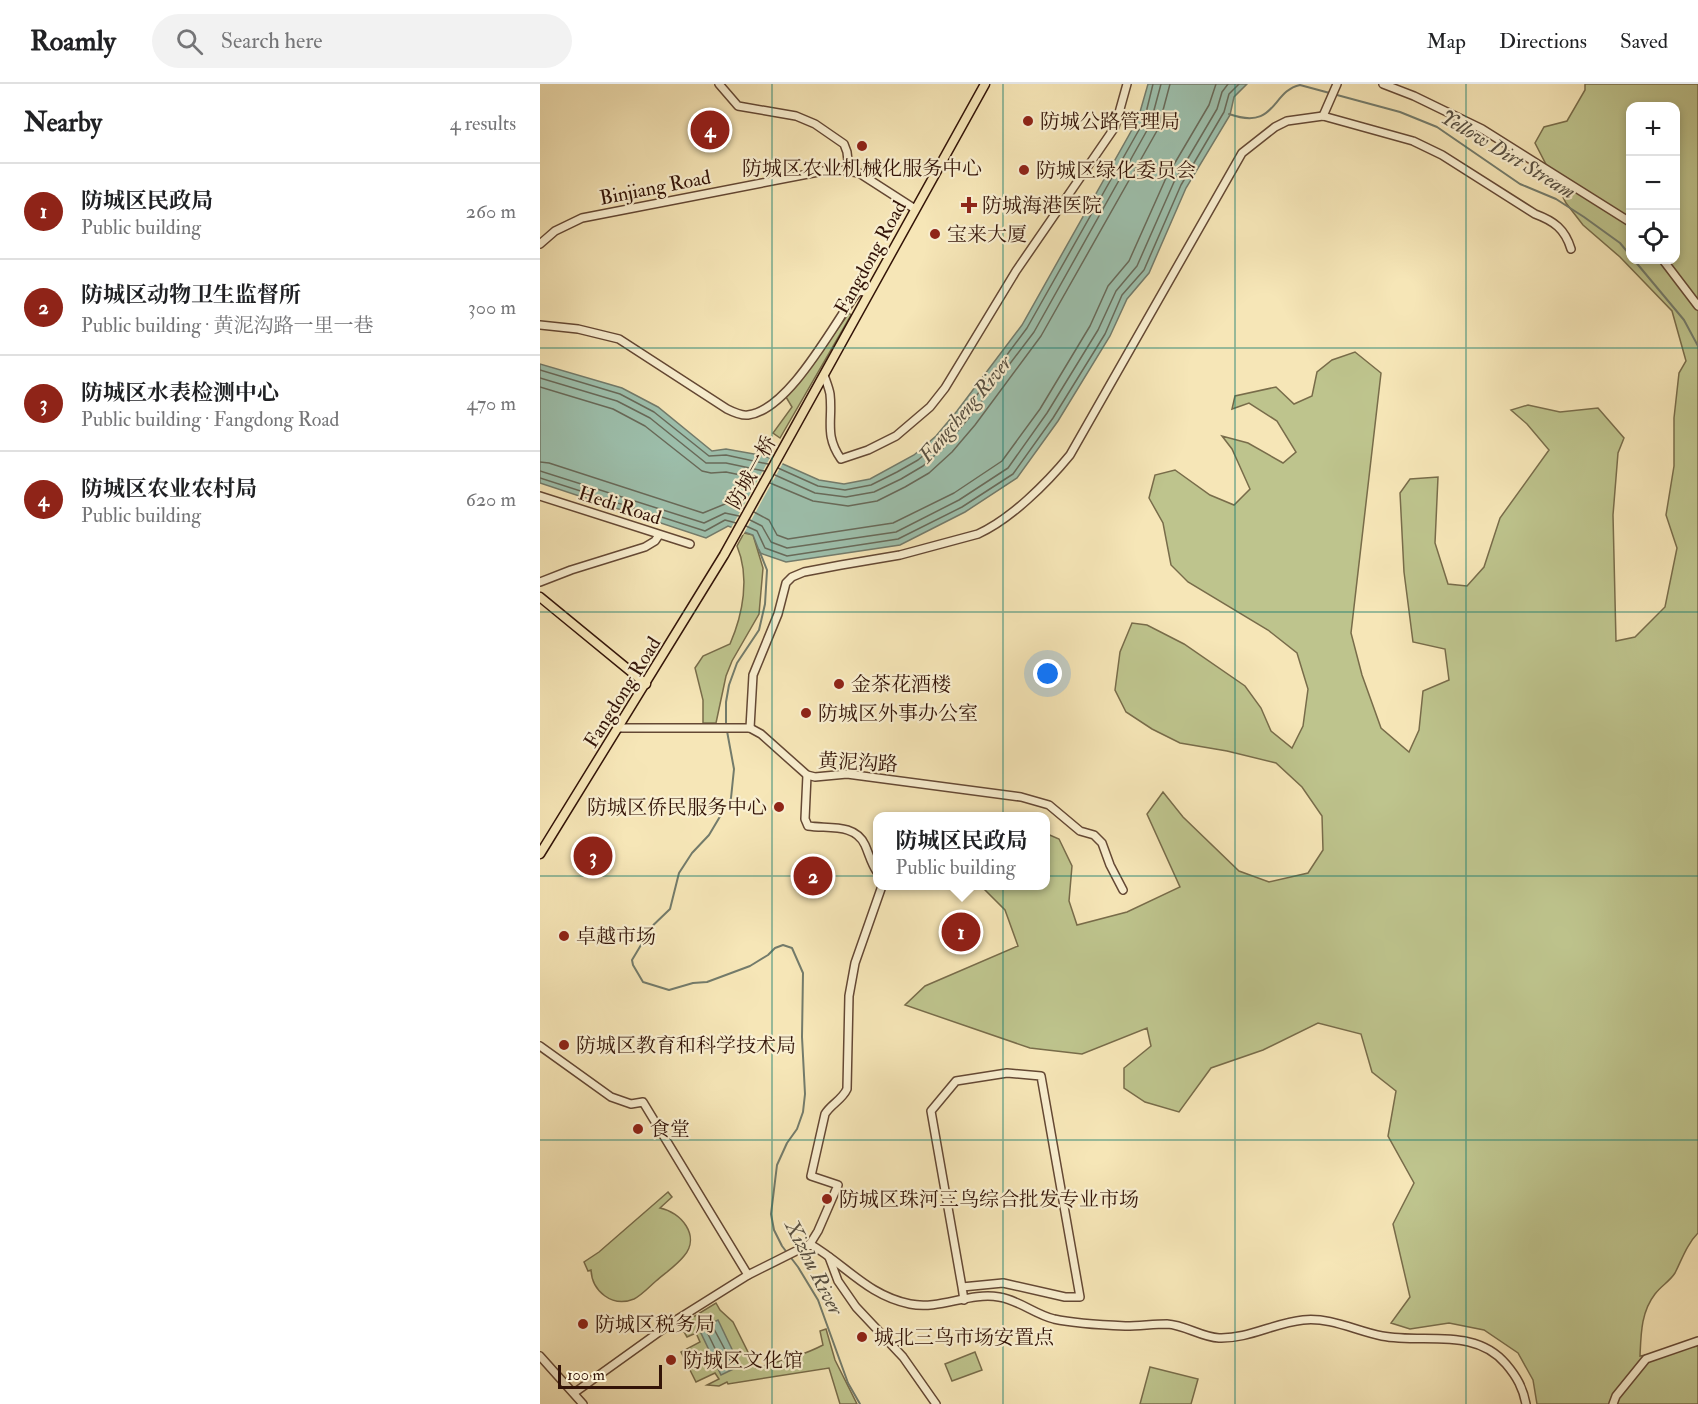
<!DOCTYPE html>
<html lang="en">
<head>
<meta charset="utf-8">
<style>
	body { margin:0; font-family:"IM FELL Double Pica","Noto Serif SC",serif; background:#f2f2f2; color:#202124 }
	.controls { position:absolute; right:18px; top:18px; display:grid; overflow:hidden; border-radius:12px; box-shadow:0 3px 9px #0003 }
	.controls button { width:54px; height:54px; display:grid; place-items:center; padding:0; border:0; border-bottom:2px solid #e0e0e0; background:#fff; color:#202124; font:30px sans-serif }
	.scale { position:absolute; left:18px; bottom:15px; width:104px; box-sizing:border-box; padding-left:6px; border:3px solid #331408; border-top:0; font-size:16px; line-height:21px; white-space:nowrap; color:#331408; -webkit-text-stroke:4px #f9efd0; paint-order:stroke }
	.you { position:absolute; left:508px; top:590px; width:21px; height:21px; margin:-15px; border:4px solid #fff; border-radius:50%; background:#1a73e8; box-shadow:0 0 0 9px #1a73e833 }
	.badge { display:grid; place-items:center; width:39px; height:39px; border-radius:50%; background:#8f2418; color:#fff; font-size:20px; font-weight:700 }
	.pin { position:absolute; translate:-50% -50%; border:3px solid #fff; box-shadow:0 2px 6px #0006 }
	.popup { position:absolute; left:333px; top:728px; width:177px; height:78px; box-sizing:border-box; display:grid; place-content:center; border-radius:12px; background:#fff; filter:drop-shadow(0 2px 4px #0005); font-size:20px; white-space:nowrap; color:#757577 }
	.popup b { font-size:22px; color:#202124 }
	.popup::after { content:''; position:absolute; left:50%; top:100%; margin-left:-12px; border:12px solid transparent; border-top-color:#fff }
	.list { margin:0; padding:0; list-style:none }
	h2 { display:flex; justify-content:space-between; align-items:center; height:78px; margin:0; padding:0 24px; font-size:26px }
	h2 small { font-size:20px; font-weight:400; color:#757577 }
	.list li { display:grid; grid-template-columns:39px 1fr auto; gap:18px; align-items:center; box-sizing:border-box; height:96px; padding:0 24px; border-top:2px solid #e0e0e0 }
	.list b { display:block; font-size:22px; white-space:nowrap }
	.list p { margin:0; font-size:20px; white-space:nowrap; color:#757577 }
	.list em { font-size:20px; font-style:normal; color:#757577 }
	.icon { flex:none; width:33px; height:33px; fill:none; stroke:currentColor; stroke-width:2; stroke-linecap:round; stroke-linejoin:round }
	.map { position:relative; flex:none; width:1158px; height:1320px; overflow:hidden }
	header { display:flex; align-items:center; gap:36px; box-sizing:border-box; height:84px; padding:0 30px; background:#fff; border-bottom:2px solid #e0e0e0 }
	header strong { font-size:28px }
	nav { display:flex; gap:33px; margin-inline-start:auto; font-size:21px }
	.search { width:420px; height:54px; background:#f2f2f2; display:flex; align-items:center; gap:15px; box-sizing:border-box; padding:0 21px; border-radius:33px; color:#757577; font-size:22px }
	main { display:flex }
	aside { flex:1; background:#fff }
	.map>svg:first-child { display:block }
	.green { fill:#bec48d; stroke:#786c4a; stroke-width:1.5; fill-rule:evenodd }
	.water { fill:#9dc0ad; stroke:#737b6b; stroke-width:1.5 }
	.pier { fill:#f6e6b7 }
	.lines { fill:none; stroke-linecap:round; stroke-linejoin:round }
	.shore { stroke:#686a5a; stroke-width:1.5 }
	.stream { stroke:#737b6b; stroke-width:2 }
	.minor-casing { stroke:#644834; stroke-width:10 }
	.major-casing { stroke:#331408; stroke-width:11 }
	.minor { stroke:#f9efd0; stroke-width:7 }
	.major { stroke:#f6e6b7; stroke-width:8 }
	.grid { fill:none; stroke:#0f766e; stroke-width:1.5; stroke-opacity:0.55 }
	.poi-dot { fill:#8f2418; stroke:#f9efd0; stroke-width:2 }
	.labels { text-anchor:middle; stroke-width:4.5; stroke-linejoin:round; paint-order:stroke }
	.poi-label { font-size:20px; fill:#331408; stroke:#f9efd0; text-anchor:start }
	.street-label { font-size:20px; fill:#331408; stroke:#f9efd0 }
	.water-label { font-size:21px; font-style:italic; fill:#585042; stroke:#f9efd0 }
</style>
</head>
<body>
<header>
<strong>Roamly</strong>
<div class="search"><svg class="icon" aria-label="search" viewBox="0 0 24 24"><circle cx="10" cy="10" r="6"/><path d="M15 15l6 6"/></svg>Search here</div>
<nav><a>Map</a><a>Directions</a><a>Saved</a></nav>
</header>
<main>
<aside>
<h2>Nearby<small>4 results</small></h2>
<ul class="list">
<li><span class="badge">1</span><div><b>防城区民政局</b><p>Public building</p></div><em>260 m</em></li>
<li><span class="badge">2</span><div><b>防城区动物卫生监督所</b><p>Public building · 黄泥沟路一里一巷</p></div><em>300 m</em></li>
<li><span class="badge">3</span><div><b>防城区水表检测中心</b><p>Public building · Fangdong Road</p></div><em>470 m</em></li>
<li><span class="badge">4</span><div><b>防城区农业农村局</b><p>Public building</p></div><em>620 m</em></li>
</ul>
</aside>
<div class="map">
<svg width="1158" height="1320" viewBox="0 0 1158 1320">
	<rect width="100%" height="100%" fill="#f6e6b7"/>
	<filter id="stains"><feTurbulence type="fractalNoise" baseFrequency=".00333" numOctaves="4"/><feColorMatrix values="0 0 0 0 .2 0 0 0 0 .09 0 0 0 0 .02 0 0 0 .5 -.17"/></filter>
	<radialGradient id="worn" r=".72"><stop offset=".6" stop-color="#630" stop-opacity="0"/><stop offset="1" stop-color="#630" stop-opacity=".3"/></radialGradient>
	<g class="green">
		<path d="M1045,0H1158V1149C1147,1160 1142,1175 1135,1189C1130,1197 1121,1202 1115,1210C1101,1228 1101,1250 1100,1272L1158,1262V1320H997L993,1296L978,1269L944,1246L909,1239L870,1245L851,1239L870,1213L853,1140L874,1099L848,1052L856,1007L832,988L821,950L778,939L723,966L671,984L639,1028L605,1018L584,1004V984L611,962L607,944L542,970L490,964L365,921L385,902L478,862L465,826L441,802H505V749L519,755L532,782L529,817L537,841L587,828L640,803L607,730L623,708L643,733L699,787L729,798L768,789L783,766L782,732L762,703L736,679L687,667L640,659L612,645L586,628L575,606L580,568L592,539L607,541L644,560L705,602L721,624L731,647L752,664L763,642L768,605L757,569L728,546L648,498L631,481L623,439L609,414L615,391L635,386L670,411L694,421L710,405L692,365L682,352L708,359L743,379L756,368L737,337L709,319L692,325L695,312L736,303L754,320L772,312L777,288L792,276L815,268L841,289L811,549L822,591L841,644L869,668L879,646L883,607L909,596L905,565L873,558L864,488L860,409L870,395L898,393L895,459L908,500L927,502L944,483L960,434L1009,366L987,340L971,326L988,321L1020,328L1058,324L1084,354L1078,369L1073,431L1076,557L1095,553L1125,523L1137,464L1126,431L1134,382V334L1139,289L1146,277L1132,227L1080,173L1043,141L1026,119L995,59L1004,43L1027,37L1045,6ZM1090,22H1136V176H1090Z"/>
		<path d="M309,229L311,231L240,354L233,349L252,323L246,313L261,296Z"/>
		<path d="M204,449L213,451L223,484L219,530L192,577L186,592L176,639H163V616L155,584L163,572L190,560C203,530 210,493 197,462Z"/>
		<path d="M128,1108L132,1113L120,1124C141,1128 161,1152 144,1172C136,1182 125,1189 116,1197C109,1203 102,1211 94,1215C72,1224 52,1207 51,1186L48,1187L44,1178L59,1168Z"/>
		<path d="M176,1219L180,1226L193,1238L216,1284C240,1277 262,1272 283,1261L280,1247L286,1245L295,1276L317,1320H300L289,1284L188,1300L187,1298L179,1302L167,1301L179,1295L175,1289L156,1298L141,1268L160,1258L156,1249L147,1253L140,1241Z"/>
		<path d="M435,1268L442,1286L412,1297L405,1280Z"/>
		<path d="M610,1283L658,1295L651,1320H600Z"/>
	</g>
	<g class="water">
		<path d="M608,0H707L694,13L690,31L646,104L609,189L587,215L570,252L518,337L477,394L425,428L360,461L246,478L220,469L213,451L188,442L166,454L0,399V280L82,304L118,323L172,367L186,365L225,372L279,396L304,400L330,395L374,371L396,352L417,327L482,241L598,35Z"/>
		<path d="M178,1236L200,1282L181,1291L159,1245Z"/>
	</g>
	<path class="pier" d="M231,372L244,377L203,451L190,446Z"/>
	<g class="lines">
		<g class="shore">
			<path d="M0,286L80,310L114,328L169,372L186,371L228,380"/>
			<path d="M0,294L77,317L110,334L166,379H186L224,387"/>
			<path d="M0,303L73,325L105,342L162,387L171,389L186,388L220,395"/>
			<path d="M0,378L9,379L163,429L185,420L204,424"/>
			<path d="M238,384L278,402L305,406L331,401L357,388L378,376L400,357L422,331L487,244L604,37L613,0"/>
			<path d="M0,387L164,439L185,429L199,432"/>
			<path d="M235,391L275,409L306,413L334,408L361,395L383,382L405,362L428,335L494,248L610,41L621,0"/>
			<path d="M0,394L165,447L185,436L196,439"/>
			<path d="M230,399L273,417L308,422L337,417L365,403L389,389L412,368L435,341L501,252L618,45L630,0"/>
			<path d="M214,428L229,436L237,451L248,455L353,439L414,409L462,377L500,325L550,242L568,202L589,177L626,94L669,21L676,0"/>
			<path d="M210,436L222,442L231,458L247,464L356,448L419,416L468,384L507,329L558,246L576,207L597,182L634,98L677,25L682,8L688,0"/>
			<path d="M206,442L217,447L225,464L247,472L358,455L422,423L473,390L513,334L565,250L582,211L604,186L641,101L684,28L689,10L699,0"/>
			<path d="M174,1245L191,1277L190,1280L186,1282L183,1281L168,1250L169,1247Z"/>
		</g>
		<g class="stream">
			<path d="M689,30C737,47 731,7 760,1L860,28L897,43L980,100L1016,115L1044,133L1080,159L1090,171"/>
			<path d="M1094,176L1144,236L1158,262"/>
			<path d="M186,641V618L189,601L197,579L219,546L225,520L227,486L219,466"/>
			<path d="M187,647L194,685L191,714L169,751L152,769L139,789L130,825L104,850L101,861L92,876L93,881L103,898L129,906L153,899L167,898L210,882L228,871L235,864L243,861L252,864L263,889L262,953L265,1010L263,1028L257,1045L247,1059L237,1081L231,1130L234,1146L242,1162L258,1183L278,1216L308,1299L320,1320"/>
		</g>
		<defs>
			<g id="minor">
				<path d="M179,0L198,22L256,32L275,40L304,60L307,68L309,86"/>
				<path d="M843,0L874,12L942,45L1090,138"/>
				<path d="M783,32L797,0"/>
				<path d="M0,160L15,147L42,134L294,85L319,89L375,125"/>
				<path d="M1123,176L1158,222"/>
				<path d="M0,241L38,245L79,255L187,325C193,328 201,332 208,331C249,326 293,241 316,210L320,207L329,209"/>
				<path d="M284,291C286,297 289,304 290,310C293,336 284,351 301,375L328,366L356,352L390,323L405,304L476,187L575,43L587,0"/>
				<path d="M0,412L150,460"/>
				<path d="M0,498L31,486L105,463L115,457L119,451"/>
				<path d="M79,644H210L221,650L267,691L275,693L307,690L481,713L509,721L540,747L554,751L562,759L570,781L583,806"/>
				<path d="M210,644L213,591L238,530L246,499L252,493L264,488L301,481L360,471L438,450C471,435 507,399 530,371L702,69L735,43L747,37L783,32L873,57L902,71L995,130C1014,137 1025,145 1031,165"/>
				<path d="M267,691L265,735L268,742C288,745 315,739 325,761C329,770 331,779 337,788"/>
				<path d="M0,962L71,1013L91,1020L103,1018L208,1191"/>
				<path d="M270,1160L278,1147L298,1101L271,1092L285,1030C291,1020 302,1016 307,1005L309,912L315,879L342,802"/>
				<path d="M289,1173L298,1197L316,1223L363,1273L396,1320"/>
				<path d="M422,1203L463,1199L525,1213H540L501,992L467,989L416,997L391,1027L422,1203L424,1216"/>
				<path d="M0,1272L43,1320"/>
				<path d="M34,1309L133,1238L208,1191L270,1160C306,1181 327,1211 370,1220C400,1226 429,1208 459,1213C479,1216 494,1230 514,1235C537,1240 562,1241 586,1242C600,1242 613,1240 627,1240C645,1241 661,1253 679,1254C708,1255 734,1239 763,1236C791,1233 816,1247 842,1252C884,1260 935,1243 966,1280C977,1293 983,1304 986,1320"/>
				<path d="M1073,1320L1076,1312L1106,1275L1158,1257"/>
			</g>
			<g id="major">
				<path d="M0,513L106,600"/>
				<path d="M0,770L184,471L445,0"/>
			</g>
		</defs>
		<use href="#minor" class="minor-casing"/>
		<use href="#major" class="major-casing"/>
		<use href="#minor" class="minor"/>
		<use href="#major" class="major"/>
	</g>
	<path class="grid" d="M232,0V1320M463,0V1320M695,0V1320M926,0V1320M0,264H1158M0,528H1158M0,792H1158M0,1056H1158"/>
	<g class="poi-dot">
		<circle cx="488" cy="37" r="6"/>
		<circle cx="322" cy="62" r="6"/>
		<circle cx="484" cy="86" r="6"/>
		<path d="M426 112h6v6h6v6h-6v6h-6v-6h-6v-6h6z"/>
		<circle cx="395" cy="150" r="6"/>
		<circle cx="299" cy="600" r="6"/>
		<circle cx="266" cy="629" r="6"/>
		<circle cx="239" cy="723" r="6"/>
		<circle cx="24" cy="852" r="6"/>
		<circle cx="24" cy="961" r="6"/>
		<circle cx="98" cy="1045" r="6"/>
		<circle cx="287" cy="1115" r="6"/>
		<circle cx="43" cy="1240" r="6"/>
		<circle cx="322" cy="1253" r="6"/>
		<circle cx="131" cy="1276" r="6"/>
	</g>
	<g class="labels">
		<g class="poi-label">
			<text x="500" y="44">防城公路管理局</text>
			<text x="322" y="91" text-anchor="middle">防城区农业机械化服务中心</text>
			<text x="496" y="93">防城区绿化委员会</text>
			<text x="442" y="128">防城海港医院</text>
			<text x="407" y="157">宝来大厦</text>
			<text x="311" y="607">金茶花酒楼</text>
			<text x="278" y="636">防城区外事办公室</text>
			<text x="227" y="730" text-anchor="end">防城区侨民服务中心</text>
			<text x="36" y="859">卓越市场</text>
			<text x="36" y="968">防城区教育和科学技术局</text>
			<text x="110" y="1052">食堂</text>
			<text x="299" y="1122">防城区珠河三鸟综合批发专业市场</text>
			<text x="55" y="1247">防城区税务局</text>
			<text x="334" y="1260">城北三鸟市场安置点</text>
			<text x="143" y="1283">防城区文化馆</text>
		</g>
		<g class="street-label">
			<text transform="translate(115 103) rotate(-11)" y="7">Binjiang Road</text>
			<text transform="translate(330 173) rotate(-61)" y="7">Fangdong Road</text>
			<text transform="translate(211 388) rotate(-61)" y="7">防城一桥</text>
			<text transform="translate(80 421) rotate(18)" y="7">Hedi Road</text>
			<text transform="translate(82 608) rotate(-58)" y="7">Fangdong Road</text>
			<text transform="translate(318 678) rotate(3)" y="7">黄泥沟路</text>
		</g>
		<g class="water-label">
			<text transform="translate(968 70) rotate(31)" y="7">Yellow Dirt Stream</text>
			<text transform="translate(425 325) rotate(-50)" y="7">Fangcheng River</text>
			<text transform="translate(274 1183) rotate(63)" y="7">Xizhu River</text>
		</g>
	</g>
	<rect width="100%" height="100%" filter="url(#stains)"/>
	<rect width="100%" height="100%" fill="url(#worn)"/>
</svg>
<div class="controls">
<button>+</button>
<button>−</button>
<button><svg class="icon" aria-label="locate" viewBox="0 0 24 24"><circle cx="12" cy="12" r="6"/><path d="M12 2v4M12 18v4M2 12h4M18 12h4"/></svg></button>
</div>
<div class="scale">100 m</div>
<div class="you"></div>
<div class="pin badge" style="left:421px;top:848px">1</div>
<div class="popup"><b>防城区民政局</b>Public building</div>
<div class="pin badge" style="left:273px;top:792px">2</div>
<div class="pin badge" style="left:53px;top:772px">3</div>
<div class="pin badge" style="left:170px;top:46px">4</div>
</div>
</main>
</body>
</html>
